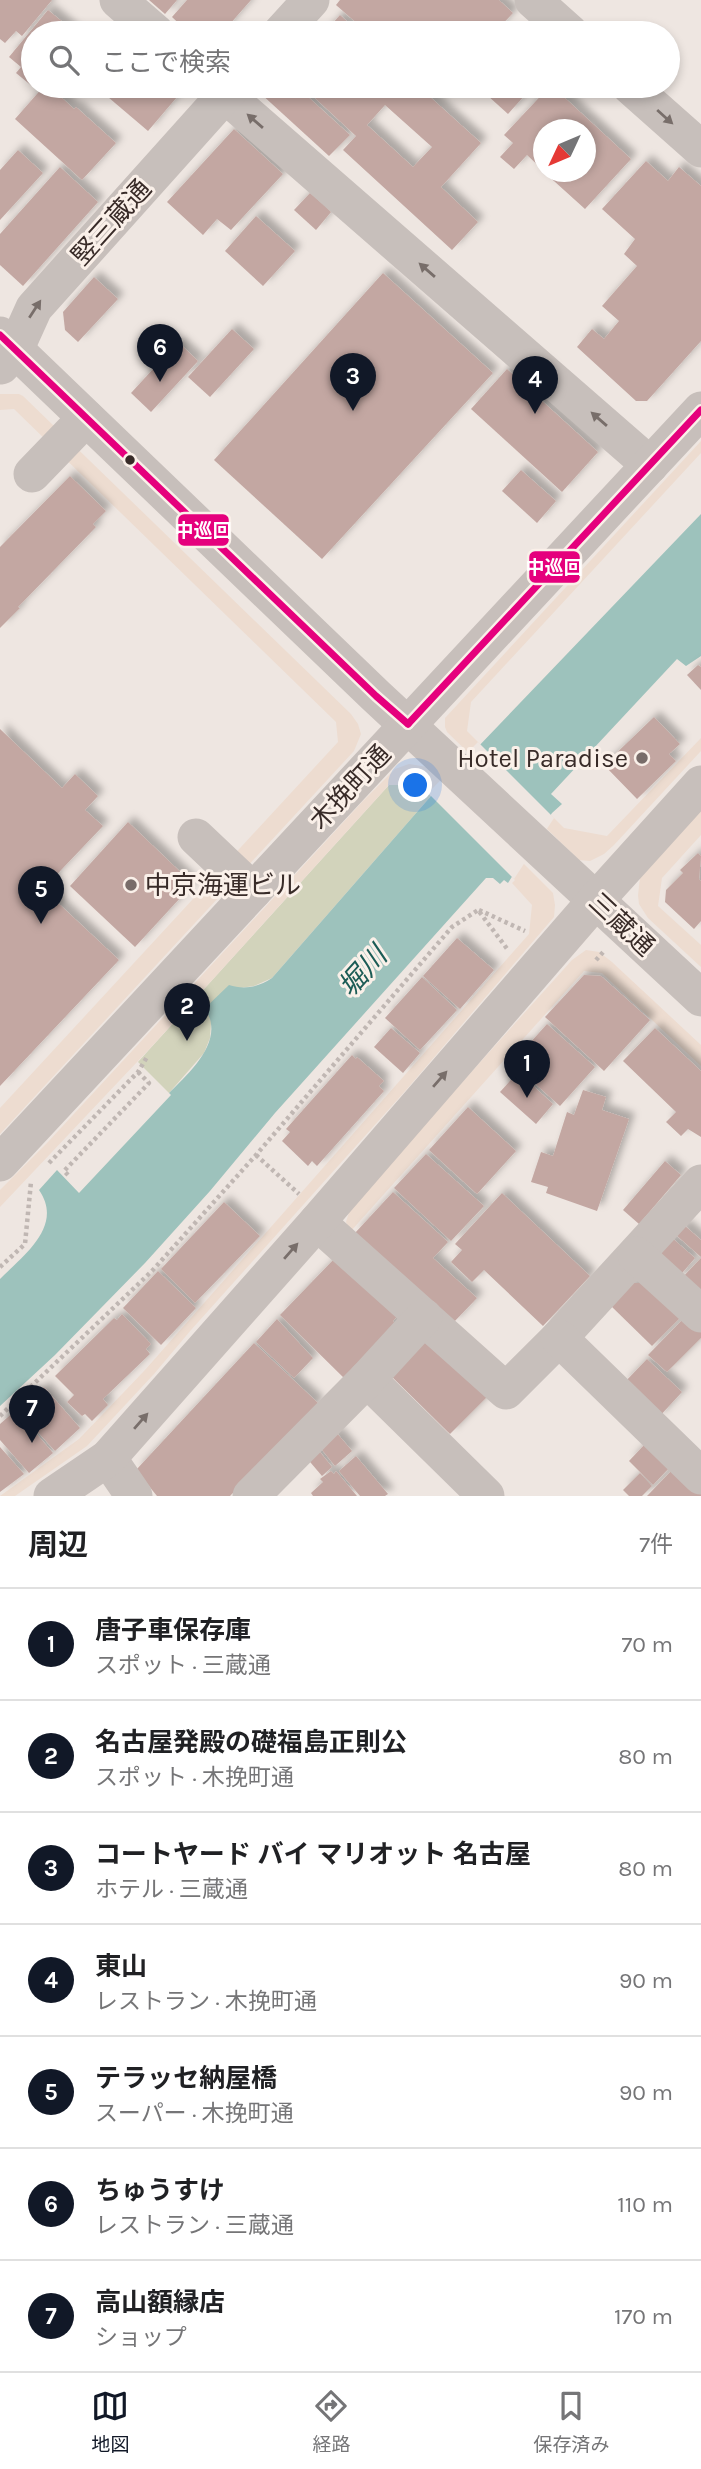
<!DOCTYPE html>
<html lang="ja">
<head>
<meta charset="utf-8">
<style>
	body { margin:0; font-family:Karla,"Noto Sans JP",sans-serif; background:#f2f2f2; color:#202124 }
	.compass { position:absolute; left:533px; top:119px; width:63px; height:63px; border-radius:50%; background:#fff; box-shadow:0 4px 10px #0003; rotate:226deg }
	.you { position:absolute; left:416px; top:786px; width:24px; height:24px; margin:-18px; border:5px solid #fff; border-radius:50%; background:#1a73e8; box-shadow:0 0 0 10px #1a73e833 }
	.badge { display:grid; place-items:center; width:46px; height:46px; border-radius:50%; background:#111827; color:#fff; font-size:23px; font-weight:700 }
	.pin { position:absolute; translate:-50% -58px; filter:drop-shadow(0 2px 4px #0008) }
	.pin::after { content:''; position:absolute; top:37px; width:24px; height:21px; background:inherit; clip-path:polygon(0 0,100% 0,50% 100%) }
	.list { margin:0; padding:0; list-style:none }
	h2 { display:flex; justify-content:space-between; align-items:center; height:91px; margin:0; padding:0 28px; font-size:30px }
	h2 small { font-size:23px; font-weight:400; color:#757577 }
	.list li { display:grid; grid-template-columns:46px 1fr auto; gap:21px; align-items:center; box-sizing:border-box; height:112px; padding:0 28px; border-top:2px solid #e0e0e0 }
	.list b { display:block; font-size:26px; white-space:nowrap }
	.list p { margin:0; font-size:23px; white-space:nowrap; color:#757577 }
	.list em { font-size:23px; font-style:normal; color:#757577 }
	.icon { flex:none; width:38px; height:38px; fill:none; stroke:currentColor; stroke-width:2; stroke-linecap:round; stroke-linejoin:round }
	.map { position:relative; flex:none; width:701px; height:1496px; overflow:hidden }
	.search { position:absolute; background:#fff; box-shadow:0 4px 10px #0003; left:21px; right:21px; top:21px; height:77px; display:flex; align-items:center; gap:18px; box-sizing:border-box; padding:0 24px; border-radius:38px; color:#757577; font-size:26px }
	.sheet { height:875px; background:#fff }
	nav { display:flex; justify-content:space-around; align-items:center; box-sizing:border-box; height:98px; border-top:2px solid #e0e0e0; background:#fff; font-size:19px; color:#757577 }
	nav a { display:grid; justify-items:center; gap:4px }
	nav .on { color:#111827 }
	.map>svg:first-child { display:block }
	.green { fill:#d2d3bb }
	.plaza { fill:#eddcd0 }
	.water { fill:#9dc2bc }
	.pier { fill:#eee6e1 }
	.building { fill:#c3a7a2; fill-rule:evenodd; filter:url(#shadow) }
	.lines { fill:none; stroke-linecap:round; stroke-linejoin:round }
	.path { stroke:#c0b7b3; stroke-width:4.5; stroke-dasharray:3.5 3.5; stroke-linecap:butt }
	.minor { stroke:#c7bfbb; stroke-width:37 }
	.bus-1-casing { stroke:#faf0e9; stroke-width:12 }
	.bus-1 { stroke:#e5007d; stroke-width:7 }
	.oneway { fill:#786e6a }
	.bus-dot { fill:#382b28; stroke:#faf0e9; stroke-width:2.5 }
	.poi-dot { fill:#786c69; stroke:#faf0e9; stroke-width:2.5 }
	.labels { text-anchor:middle; stroke-width:6; stroke-linejoin:round; paint-order:stroke }
	.street-label { font-size:26px; fill:#382b28; stroke:#faf0e9 }
	.poi-label { font-size:26px; fill:#382b28; stroke:#faf0e9; text-anchor:end }
	.water-label { font-size:28px; font-style:italic; fill:#1c5c56; stroke:#faf0e9 }
	.line-badge { stroke:#faf0e9; stroke-width:2.5 }
	.badge-label { font-size:19px; text-anchor:middle; font-weight:bold; fill:#fff }
</style>
</head>
<body>
<div class="map">
<svg width="701" height="1496" viewBox="0 0 701 1496">
	<defs>
		<filter id="shadow"><feDropShadow dx="6" dy="-6" stdDeviation="3.5" flood-color="#0004"/></filter>
	</defs>
	<rect width="100%" height="100%" fill="#eee6e1"/>
	<path class="green" d="M389,785H420L431,796L272,978L254,986L240,988L211,1023L210,1038L204,1053L169,1093L138,1062Z"/>
	<g class="plaza">
		<path d="M0,394H19L23,396L351,714L358,724L361,734L354,751L0,1134V1108L338,742L336,722L14,409L0,410Z"/>
		<path d="M701,441V453L471,702L467,731L564,828L607,836L701,738V751L614,845L604,854L590,861L579,860L447,732L445,727V718Z"/>
		<path d="M409,764L427,767L553,893L555,905L554,917L407,1089L191,1330L154,1374L87,1446L15,1496H0L79,1439L145,1370L529,934L532,905L512,883L515,880L420,785H389L155,1043L0,1207V1190L47,1143L363,801L395,769Z"/>
		<path d="M701,808V835L662,878L658,906L701,945V967L648,918L639,904L638,895L640,878Z"/>
		<path d="M586,950L599,952L612,962L701,1045V1066L602,973L584,971L350,1232L346,1222L351,1206L572,960Z"/>
	</g>
	<path class="water" d="M701,514V656L686,666L677,659L551,794L562,804L552,813L508,883L504,880L500,884L493,878H486L275,1113L210,1191L145,1263L55,1355L0,1406V1279C24,1255 64,1226 39,1190L57,1170L79,1193L171,1095L169,1093C186,1076 215,1050 211,1024C211,1019 207,1013 205,1008L229,985C244,990 259,987 272,978L431,796Z"/>
	<path class="pier" d="M478,742L554,818L514,879L428,793Z"/>
	<g class="building">
		<path d="M0,0H52L22,36L16,31L5,43L0,39Z"/>
		<path d="M149,0H177L165,14Z"/>
		<path d="M187,0H251L222,33H189L172,17Z"/>
		<path d="M340,0H499L513,13L494,33H368L336,5Z"/>
		<path d="M48,10L76,33H33V87L16,73L21,67L9,57Z"/>
		<path d="M340,15L360,33H324Z"/>
		<path d="M44,86H49L74,109L76,107L116,143L82,180L15,119Z"/>
		<path d="M95,86H178L183,90L148,131Z"/>
		<path d="M267,86H296L350,135L329,156L260,93Z"/>
		<path d="M302,86H418L481,143L441,187L478,222L452,250L343,150L356,136ZM385,105L432,147L413,167L367,125Z"/>
		<path d="M477,86H533L508,114Z"/>
		<path d="M550,86H552L631,159L585,209L544,172H586V130H544V171L527,155L514,169L500,157L513,143L504,135Z"/>
		<path d="M234,129L283,174L231,230L217,219L203,235L167,202Z"/>
		<path d="M18,150L43,173L0,220V170Z"/>
		<path d="M646,161L668,181L679,167L701,186V341L647,401H636L577,347L592,329L604,339L619,321L602,306L637,266L624,254L635,239L602,209Z"/>
		<path d="M60,167L98,202L23,286L0,265V234Z"/>
		<path d="M310,193L331,212L316,230L294,210Z"/>
		<path d="M256,216L295,251L263,286L225,251Z"/>
		<path d="M383,273L493,373L322,559L214,460Z"/>
		<path d="M94,277L118,299L78,342L65,330L63,312Z"/>
		<path d="M232,329L254,349L210,397L188,377Z"/>
		<path d="M178,342L198,361L151,412L131,393Z"/>
		<path d="M507,369L598,452L562,492L471,409Z"/>
		<path d="M521,470L556,501L537,523L502,491Z"/>
		<path d="M70,476L106,511L93,524L96,527L18,607L20,608L0,628V547Z"/>
		<path d="M698,665L701,667V690L687,675Z"/>
		<path d="M654,717L680,744L669,754L676,761L637,799L604,765Z"/>
		<path d="M0,729L62,788L75,774L98,796L85,810L103,826L43,889L119,960L0,1086Z"/>
		<path d="M128,822L193,884L135,947L70,886Z"/>
		<path d="M698,853L701,856L699,879L701,881V921L694,929L665,902L666,890L683,873L680,870Z"/>
		<path d="M457,938L494,970L460,1009L423,976Z"/>
		<path d="M584,975L601,976L650,1020L604,1071L545,1017Z"/>
		<path d="M422,977L457,1010L420,1050L385,1018Z"/>
		<path d="M547,1024L595,1067L560,1106L512,1063Z"/>
		<path d="M391,1028L420,1053L403,1073L374,1047Z"/>
		<path d="M655,1028L701,1071V1137L688,1129L681,1136L666,1122L676,1112L623,1061Z"/>
		<path d="M352,1055L356,1059L357,1057L384,1081L379,1086L384,1091L317,1166L312,1161L308,1166L282,1141L290,1132L286,1129Z"/>
		<path d="M518,1072L553,1104L536,1124L500,1092Z"/>
		<path d="M583,1090L606,1097L602,1110L629,1119L597,1211L546,1193L548,1187L531,1182L541,1152L553,1156L567,1112L574,1115Z"/>
		<path d="M468,1107L516,1151L477,1194L429,1150Z"/>
		<path d="M426,1154L484,1206L451,1241L394,1188Z"/>
		<path d="M665,1161L681,1175L639,1224L623,1210Z"/>
		<path d="M393,1192L448,1242L433,1258L477,1298L453,1323L355,1233Z"/>
		<path d="M502,1193L590,1276L543,1326L484,1270L472,1282L451,1262L462,1250L455,1244Z"/>
		<path d="M224,1202L260,1236L195,1303L161,1269Z"/>
		<path d="M684,1225L701,1240V1257L675,1234Z"/>
		<path d="M671,1237L695,1258L676,1280L657,1251Z"/>
		<path d="M336,1257L399,1314L393,1321L397,1325L347,1381L280,1315Z"/>
		<path d="M701,1258V1300L680,1280Z"/>
		<path d="M158,1271L196,1308L161,1345L123,1308Z"/>
		<path d="M633,1283H649L682,1316L652,1346L610,1305Z"/>
		<path d="M122,1314L151,1344L146,1349L150,1354L103,1399L108,1405L92,1421L85,1414L82,1416L67,1402L74,1395L55,1376L114,1318L117,1320Z"/>
		<path d="M686,1316L701,1331V1338L667,1372L648,1355Z"/>
		<path d="M277,1319L313,1358L294,1378L256,1342Z"/>
		<path d="M254,1343L318,1403L230,1496H157L136,1470Z"/>
		<path d="M425,1343L487,1397L450,1434L387,1372L414,1344Z"/>
		<path d="M647,1359L682,1392L658,1418L623,1384Z"/>
		<path d="M44,1387L80,1428L55,1451L18,1410Z"/>
		<path d="M16,1410L53,1453L29,1473L0,1440V1424Z"/>
		<path d="M336,1432L352,1451L335,1466L319,1446Z"/>
		<path d="M646,1443L670,1467L653,1485L629,1461Z"/>
		<path d="M0,1447L24,1474L0,1492Z"/>
		<path d="M316,1447L332,1467L322,1476L305,1456Z"/>
		<path d="M356,1456L388,1494L385,1496H360L339,1471Z"/>
		<path d="M674,1468L701,1494V1496H647Z"/>
		<path d="M331,1471L334,1474L336,1471L357,1496H313L311,1493L323,1482L320,1479Z"/>
		<path d="M640,1473L652,1486L642,1496H629L623,1490Z"/>
	</g>
	<g class="lines">
		<g class="path">
			<path d="M479,910L525,931"/>
			<path d="M596,960L605,950"/>
			<path d="M256,1155L299,1194"/>
			<path d="M49,1163L138,1072L147,1057"/>
			<path d="M68,1175L64,1171L149,1083L138,1072"/>
			<path d="M0,1267L25,1244L31,1182"/>
			<path d="M0,1416L152,1271L256,1155L452,927L478,910L508,950"/>
		</g>
		<g class="minor">
			<path d="M118,0L156,33"/>
			<path d="M533,0L570,33"/>
			<path d="M281,33L311,0"/>
			<path d="M215,86L650,465"/>
			<path d="M630,86L701,149"/>
			<path d="M0,335L376,696L701,998"/>
			<path d="M1,366L15,350L34,308L233,86"/>
			<path d="M32,474L86,418"/>
			<path d="M196,837L253,891"/>
			<path d="M0,1163L701,410"/>
			<path d="M317,1222L506,1391L559,1338L701,1183"/>
			<path d="M636,1255L701,1314"/>
			<path d="M559,1338L701,1476"/>
			<path d="M367,1379L486,1496"/>
			<path d="M108,1458L134,1496"/>
			<path d="M52,1496L108,1458L317,1222L596,900L701,784"/>
			<path d="M251,1496L367,1379L424,1317"/>
		</g>
		<defs>
			<g id="bus-1">
				<path d="M0,335L376,696L408,724"/>
				<path d="M408,724L701,410"/>
			</g>
		</defs>
		<use href="#bus-1" class="bus-1-casing"/>
		<use href="#bus-1" class="bus-1"/>
	</g>
	<defs><path id="oneway-solid" d="M-6-.8H1V-3.2L6.5 0L1 3.2V.8H-6Z" transform="scale(1.75)"/></defs>
	<g class="oneway">
		<use href="#oneway-solid" transform="translate(665 117) rotate(42)"/>
		<use href="#oneway-solid" transform="translate(255 121) rotate(-139)"/>
		<use href="#oneway-solid" transform="translate(427 270) rotate(-139)"/>
		<use href="#oneway-solid" transform="translate(35 309) rotate(-57)"/>
		<use href="#oneway-solid" transform="translate(599 419) rotate(-139)"/>
		<use href="#oneway-solid" transform="translate(440 1079) rotate(-49)"/>
		<use href="#oneway-solid" transform="translate(291 1251) rotate(-49)"/>
		<use href="#oneway-solid" transform="translate(141 1421) rotate(-49)"/>
	</g>
	<circle class="bus-dot" cx="130" cy="460" r="6"/>
	<g class="poi-dot">
		<circle cx="642" cy="758" r="7"/>
		<circle cx="131" cy="885" r="7"/>
	</g>
	<g class="labels">
		<g class="street-label">
			<text transform="translate(111 222) rotate(-48)" y="9">竪三蔵通</text>
			<text transform="translate(350 787) rotate(-47)" y="9">木挽町通</text>
			<text transform="translate(622 924) rotate(43)" y="9">三蔵通</text>
		</g>
		<g class="poi-label">
			<text x="628" y="767">Hotel Paradise</text>
			<text x="145" y="894" text-anchor="start">中京海運ビル</text>
		</g>
		<g class="water-label">
			<text transform="translate(362 971) rotate(-48)" y="10">堀川</text>
		</g>
	</g>
	<g class="line-badge">
		<rect x="177" y="513" width="53" height="34" rx="7" fill="#e5007d"/>
		<rect x="528" y="550" width="53" height="34" rx="7" fill="#e5007d"/>
	</g>
	<g class="badge-label">
		<text x="203" y="537">中巡回</text>
		<text x="554" y="574">中巡回</text>
	</g>
</svg>
<svg class="compass" viewBox="-18 -18 36 36"><path d="M0-13l5 13h-10z" fill="#e53935"/><path d="M0 13l5-13h-10z" fill="#757577"/></svg>
<div class="you"></div>
<div class="pin badge" style="left:527px;top:1098px">1</div>
<div class="pin badge" style="left:187px;top:1041px">2</div>
<div class="pin badge" style="left:353px;top:411px">3</div>
<div class="pin badge" style="left:535px;top:414px">4</div>
<div class="pin badge" style="left:41px;top:924px">5</div>
<div class="pin badge" style="left:160px;top:382px">6</div>
<div class="pin badge" style="left:32px;top:1443px">7</div>
<div class="search"><svg class="icon" aria-label="search" viewBox="0 0 24 24"><circle cx="10" cy="10" r="6"/><path d="M15 15l6 6"/></svg>ここで検索</div>
</div>
<section class="sheet">
<h2>周辺<small>7件</small></h2>
<ul class="list">
<li><span class="badge">1</span><div><b>唐子車保存庫</b><p>スポット · 三蔵通</p></div><em>70 m</em></li>
<li><span class="badge">2</span><div><b>名古屋発殿の礎福島正則公</b><p>スポット · 木挽町通</p></div><em>80 m</em></li>
<li><span class="badge">3</span><div><b>コートヤード バイ マリオット 名古屋</b><p>ホテル · 三蔵通</p></div><em>80 m</em></li>
<li><span class="badge">4</span><div><b>東山</b><p>レストラン · 木挽町通</p></div><em>90 m</em></li>
<li><span class="badge">5</span><div><b>テラッセ納屋橋</b><p>スーパー · 木挽町通</p></div><em>90 m</em></li>
<li><span class="badge">6</span><div><b>ちゅうすけ</b><p>レストラン · 三蔵通</p></div><em>110 m</em></li>
<li><span class="badge">7</span><div><b>高山額縁店</b><p>ショップ</p></div><em>170 m</em></li>
</ul>
</section>
<nav>
<a class="on"><svg class="icon" aria-label="map" viewBox="0 0 24 24"><path d="M3 6l6-2 6 2 6-2v14l-6 2-6-2-6 2zM9 4v14M15 6v14"/></svg>地図</a>
<a><svg class="icon" aria-label="directions" viewBox="0 0 24 24"><path d="M12 3l9 9-9 9-9-9zM9 14v-3h6M13 9l2 2-2 2"/></svg>経路</a>
<a><svg class="icon" aria-label="saved" viewBox="0 0 24 24"><path d="M7 4h10v16l-5-4-5 4z"/></svg>保存済み</a>
</nav>
</body>
</html>
